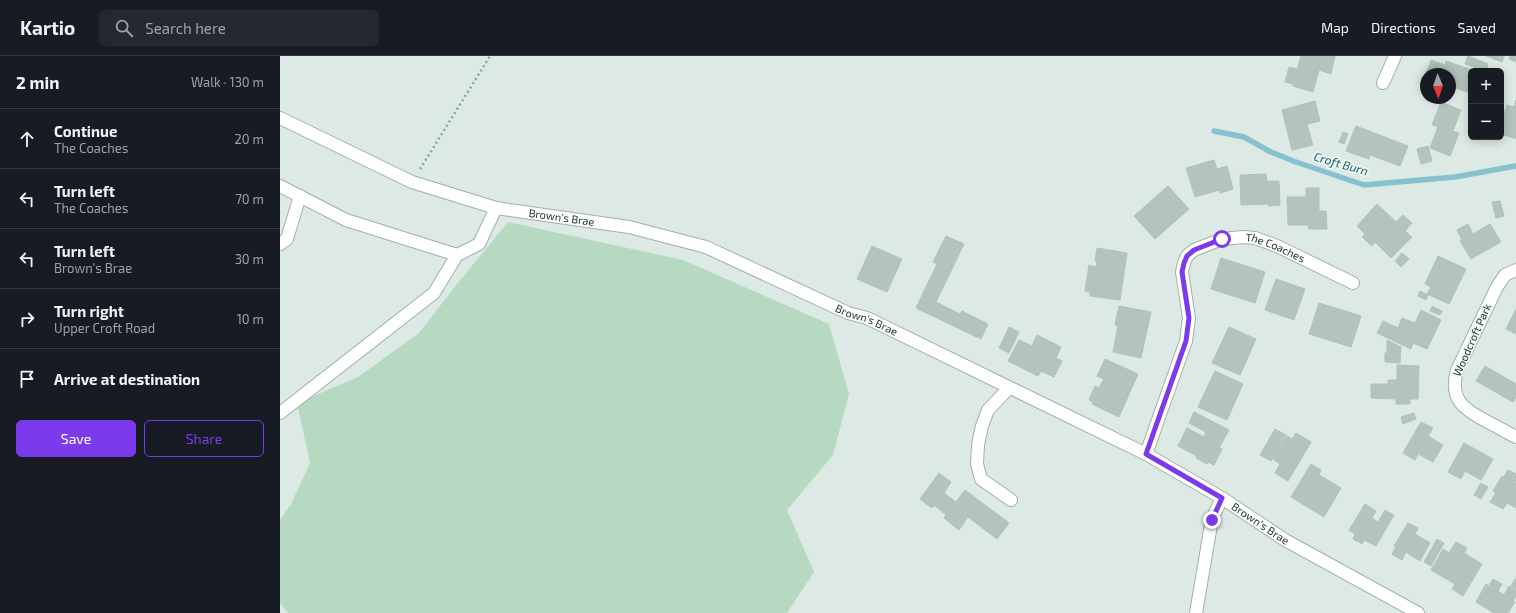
<!DOCTYPE html>
<html lang="en">
<head>
<meta charset="utf-8">
<style>
	body { margin:0; font-family:"Exo 2",sans-serif; background:#242831; color:#f1f3f6 }
	.controls { position:absolute; right:12px; top:12px; display:grid; overflow:hidden; border-radius:6px; box-shadow:0 2px 10px #0003 }
	.controls button { width:36px; height:36px; display:grid; place-items:center; padding:0; border:0; border-bottom:1px solid #363941; background:#171b24; color:#f1f3f6; font:20px sans-serif }
	.compass { position:absolute; left:1140px; top:12px; width:36px; height:36px; border-radius:50%; background:#171b24; box-shadow:0 2px 10px #0003; rotate:178deg }
	.stop { position:absolute; width:12px; height:12px; margin:-9px; border:3px solid #7c3aed; border-radius:50%; background:#fff }
	.stop.end { background:#7c3aed; border-color:#fff; box-shadow:0 1px 4px #0008 }
	.list { margin:0; padding:0; list-style:none }
	h2 { display:flex; justify-content:space-between; align-items:center; height:52px; margin:0; padding:0 16px; font-size:17px }
	h2 small { font-size:13px; font-weight:400; color:#9ea1a6 }
	.list li { display:grid; grid-template-columns:26px 1fr auto; gap:12px; align-items:center; box-sizing:border-box; height:60px; padding:0 16px; border-top:1px solid #363941 }
	.list b { display:block; font-size:15px; white-space:nowrap }
	.list p { margin:0; font-size:13px; white-space:nowrap; color:#9ea1a6 }
	.list em { font-size:13px; font-style:normal; color:#9ea1a6 }
	.actions { display:flex; gap:8px; padding:12px 16px }
	.actions a { flex:1; padding:9px 0; border:1px solid #7c3aed; border-radius:6px; text-align:center; font-size:14px; color:#7c3aed }
	.actions .main { background:#7c3aed; color:#fff }
	.icon { flex:none; width:22px; height:22px; fill:none; stroke:currentColor; stroke-width:2; stroke-linecap:round; stroke-linejoin:round }
	.map { position:relative; flex:none; width:1236px; height:557px; overflow:hidden }
	header { display:flex; align-items:center; gap:24px; box-sizing:border-box; height:56px; padding:0 20px; background:#171b24; border-bottom:1px solid #363941 }
	header strong { font-size:19px }
	nav { display:flex; gap:22px; margin-inline-start:auto; font-size:14px }
	.search { width:280px; height:36px; background:#242831; display:flex; align-items:center; gap:10px; box-sizing:border-box; padding:0 14px; border-radius:6px; color:#9ea1a6; font-size:15px }
	main { display:flex }
	aside { flex:1; background:#171b24 }
	.map>svg:first-child { display:block }
	.green { fill:#b6dac1 }
	.lines { fill:none; stroke-linecap:round; stroke-linejoin:round }
	.stream { stroke:#86c1cd; stroke-width:5.5 }
	.building { fill:#b3c3bd; stroke:#b0c2bb }
	.minor-casing { stroke:#a1b0ab; stroke-width:14 }
	.path { stroke:#7fab9e; stroke-width:2.5; stroke-dasharray:2 3; stroke-linecap:butt }
	.minor { stroke:#fff; stroke-width:12 }
	.route { stroke:#7c3aed; stroke-width:5 }
	.labels { text-anchor:middle; stroke-width:3.5; stroke-linejoin:round; paint-order:stroke }
	.street-label { font-size:11px; fill:#203731; stroke:#edf6f2 }
	.water-label { font-size:12px; font-style:italic; fill:#1d6170; stroke:#edf6f2 }
</style>
</head>
<body>
<header>
<strong>Kartio</strong>
<div class="search"><svg class="icon" aria-label="search" viewBox="0 0 24 24"><circle cx="10" cy="10" r="6"/><path d="M15 15l6 6"/></svg>Search here</div>
<nav><a>Map</a><a>Directions</a><a>Saved</a></nav>
</header>
<main>
<aside>
<h2>2 min<small>Walk · 130 m</small></h2>
<ul class="list">
<li><svg class="icon" aria-label="ahead" viewBox="0 0 24 24"><path d="M12 20V5M6 11l6-6 6 6"/></svg><div><b>Continue</b><p>The Coaches</p></div><em>20 m</em></li>
<li><svg class="icon" aria-label="left" viewBox="0 0 24 24"><path d="M17 20v-9H6M10 6l-5 5 5 5"/></svg><div><b>Turn left</b><p>The Coaches</p></div><em>70 m</em></li>
<li><svg class="icon" aria-label="left" viewBox="0 0 24 24"><path d="M17 20v-9H6M10 6l-5 5 5 5"/></svg><div><b>Turn left</b><p>Brown's Brae</p></div><em>30 m</em></li>
<li><svg class="icon" aria-label="right" viewBox="0 0 24 24"><path d="M7 20v-9h11M14 6l5 5-5 5"/></svg><div><b>Turn right</b><p>Upper Croft Road</p></div><em>10 m</em></li>
<li><svg class="icon" aria-label="arrive" viewBox="0 0 24 24"><path d="M6 21V4h12l-3 4 3 4H6"/></svg><div><b>Arrive at destination</b></div></li>
</ul>
<div class="actions"><a class="main">Save</a><a>Share</a></div>
</aside>
<div class="map">
<svg width="1236" height="557" viewBox="0 0 1236 557">
	<rect width="100%" height="100%" fill="#dde9e4"/>
	<path class="green" d="M228,166L403,204L549,268L569,338L553,399L507,454L534,516L507,557H8L0,547V464L11,448L30,407L17,347L78,321L139,277L177,228Z"/>
	<g class="lines">
		<path class="stream" d="M934,75L964,81L991,96L1016,106L1084,129L1175,121L1236,110"/>
	</g>
	<g class="building">
		<path d="M1021,0H1055L1051,18L1039,14L1033,36L1013,30V28L1005,26L1009,11L1017,13Z"/>
		<path d="M1188,0L1208,8L1206,15L1185,8Z"/>
		<path d="M1206,0H1224L1222,6Z"/>
		<path d="M1230,0H1236V6L1229,3Z"/>
		<path d="M1151,4L1165,9L1166,5L1195,15H1191V33L1190,37L1170,30V18H1146Z"/>
		<path d="M1236,44V83L1221,78V67L1227,49L1234,51Z"/>
		<path d="M1035,45L1040,65L1027,68L1033,89L1012,94L1002,54Z"/>
		<path d="M1161,46L1181,54L1173,75L1179,77L1170,100L1150,92L1158,71L1152,69Z"/>
		<path d="M1076,70L1128,90L1120,110L1090,99L1089,103L1066,95Z"/>
		<path d="M1063,76L1068,78L1064,88L1059,86Z"/>
		<path d="M1148,90L1152,105L1141,108L1137,93Z"/>
		<path d="M934,104L937,113L947,110L953,133L940,137L939,134L915,141L906,112Z"/>
		<path d="M986,118L987,125H999L1000,149L989,150L988,148L961,149L960,119Z"/>
		<path d="M888,130L909,153L875,183L854,160Z"/>
		<path d="M1026,132H1039V155H1046L1047,173H1029L1028,169H1008L1007,141H1026Z"/>
		<path d="M1220,145L1224,160L1216,162L1212,146Z"/>
		<path d="M1097,148L1116,166L1123,159L1132,167L1125,175L1132,181L1111,202L1095,186L1092,190L1082,181L1085,178L1077,170Z"/>
		<path d="M1188,168L1193,178L1210,168L1221,186L1191,203L1180,185L1182,184L1177,174Z"/>
		<path d="M666,180L684,188L656,246L680,258L682,255L708,268L701,283L636,252L657,208L653,206Z"/>
		<path d="M592,190L622,203L607,236L577,223Z"/>
		<path d="M817,192L847,197L840,244L810,240V236L805,235L809,209L816,211L817,205H815Z"/>
		<path d="M1122,197L1129,203L1121,211L1115,205Z"/>
		<path d="M1158,200L1186,213L1169,248L1147,238L1151,231L1145,228Z"/>
		<path d="M941,202L985,216L975,247L931,233Z"/>
		<path d="M996,223L1025,233L1014,264L985,254Z"/>
		<path d="M1140,235L1148,239L1146,244L1138,240Z"/>
		<path d="M1039,247L1081,260L1071,291L1029,278Z"/>
		<path d="M839,250L871,256L861,302L833,296L838,270L835,269Z"/>
		<path d="M1152,250L1162,255L1160,259L1150,255Z"/>
		<path d="M1236,253V278L1226,273Z"/>
		<path d="M1141,254L1161,264L1147,293L1133,287L1131,293L1097,277L1103,265L1118,272L1122,262L1135,267Z"/>
		<path d="M729,271L739,276L729,297L719,292Z"/>
		<path d="M949,271L976,283L960,319L932,307Z"/>
		<path d="M757,279L781,291L776,302L782,305L774,321L761,315L758,320L728,305L739,284L752,290Z"/>
		<path d="M1107,284L1121,291L1120,307L1105,306V297H1107Z"/>
		<path d="M825,303L858,318L839,361L812,348L813,346L809,344L815,330L819,332L824,323L817,320Z"/>
		<path d="M1117,309L1139,310L1138,343H1130V348H1116V343L1091,342V328H1108V324H1117Z"/>
		<path d="M1205,310L1236,328V341L1233,346L1196,325Z"/>
		<path d="M935,315L963,328L947,364L918,351Z"/>
		<path d="M914,356L949,374L939,392L942,393L934,409L928,406L927,408L916,402L917,400L898,390L907,372L924,381L926,376L909,367Z"/>
		<path d="M1134,357L1136,363L1123,368L1121,361Z"/>
		<path d="M1141,366L1153,372L1148,380L1163,389L1153,406L1138,398L1135,404L1123,397Z"/>
		<path d="M995,373L1006,379L991,405L980,399Z"/>
		<path d="M1016,377L1031,386L1008,425L995,417L1000,408L993,403L1007,380L1012,383Z"/>
		<path d="M1184,387L1213,403L1201,424L1185,415L1181,423L1168,416Z"/>
		<path d="M1031,408L1041,414L1039,419L1061,432L1044,461L1011,441Z"/>
		<path d="M1228,414L1236,418L1235,427L1236,428V452L1227,447L1223,453L1210,446L1216,437L1213,435L1222,420L1224,421Z"/>
		<path d="M659,417L671,426L664,437L676,446L685,434L729,467L717,483L688,461L679,474L664,462L666,459L654,449L652,452L640,443Z"/>
		<path d="M1201,427L1208,431L1201,443L1194,439Z"/>
		<path d="M1085,448L1096,455L1092,462L1098,466L1105,454L1114,459L1096,490L1084,484L1082,488L1073,483L1075,478L1069,474Z"/>
		<path d="M1128,467L1138,472L1135,478L1150,487L1140,505L1126,496L1122,504L1112,498L1116,491L1114,490Z"/>
		<path d="M1157,483L1164,487L1151,510L1144,506Z"/>
		<path d="M1176,486L1187,492L1184,497L1202,508L1183,540L1172,533L1175,528L1151,514L1163,493L1169,497Z"/>
		<path d="M1213,523L1222,528L1218,535L1224,539L1229,530L1236,535V540L1233,545L1235,546L1228,557H1214L1196,546L1206,528L1209,530Z"/>
		<path d="M1235,523H1236V533L1231,530Z"/>
	</g>
	<g class="lines">
		<defs>
			<g id="minor">
				<path d="M1103,27L1115,0"/>
				<path id="s1" d="M0,62L132,126L216,152L349,171L426,191L568,257L587,262L866,398L942,442L1005,484L1138,557"/>
				<path d="M0,130L66,164L177,199"/>
				<path d="M0,188L7,183L20,140"/>
				<path d="M1236,214L1225,219L1217,231L1177,314C1169,343 1183,353 1206,365C1216,370 1226,376 1236,381"/>
				<path d="M729,332L708,354L702,370L698,389L697,408L701,423L731,444"/>
				<path d="M0,357L154,237L177,199L199,188L216,152"/>
				<path id="s2" d="M866,398L906,285L909,262L902,216L904,207L907,200L914,194L942,183L963,181L975,182L997,190L1073,227"/>
				<path d="M916,557L932,463L942,442"/>
			</g>
		</defs>
		<use href="#minor" class="minor-casing"/>
		<path class="path" d="M140,113L210,0"/>
		<use href="#minor" class="minor"/>
	</g>
	<g class="lines">
		<path class="route" d="M932,464L942,442L866,398L906,285L909,262L902,216L904,207L907,200L914,194L942,183"/>
	</g>
	<g class="labels">
		<g class="street-label">
			<text dy="4" stroke="none"><textPath href="#s1" startOffset="301">Brown's Brae</textPath></text>
			<text dy="4" stroke="none"><textPath href="#s2" startOffset="301">The Coaches</textPath></text>
			<text dy="4" stroke="none"><textPath href="#s1" startOffset="625">Brown's Brae</textPath></text>
			<text transform="translate(1192 284) rotate(-66)" y="4">Woodcroft Park</text>
			<text dy="4" stroke="none"><textPath href="#s1" startOffset="1069">Brown's Brae</textPath></text>
		</g>
		<g class="water-label">
			<text transform="translate(1061 108) rotate(16)" y="4">Croft Burn</text>
		</g>
	</g>
</svg>
<div class="controls">
<button>+</button>
<button>−</button>
</div>
<svg class="compass" viewBox="-18 -18 36 36"><path d="M0-13l5 13h-10z" fill="#e53935"/><path d="M0 13l5-13h-10z" fill="#9ea1a6"/></svg>
<div class="stop" style="left:942px;top:183px"></div>
<div class="stop end" style="left:932px;top:464px"></div>
</div>
</main>
</body>
</html>
